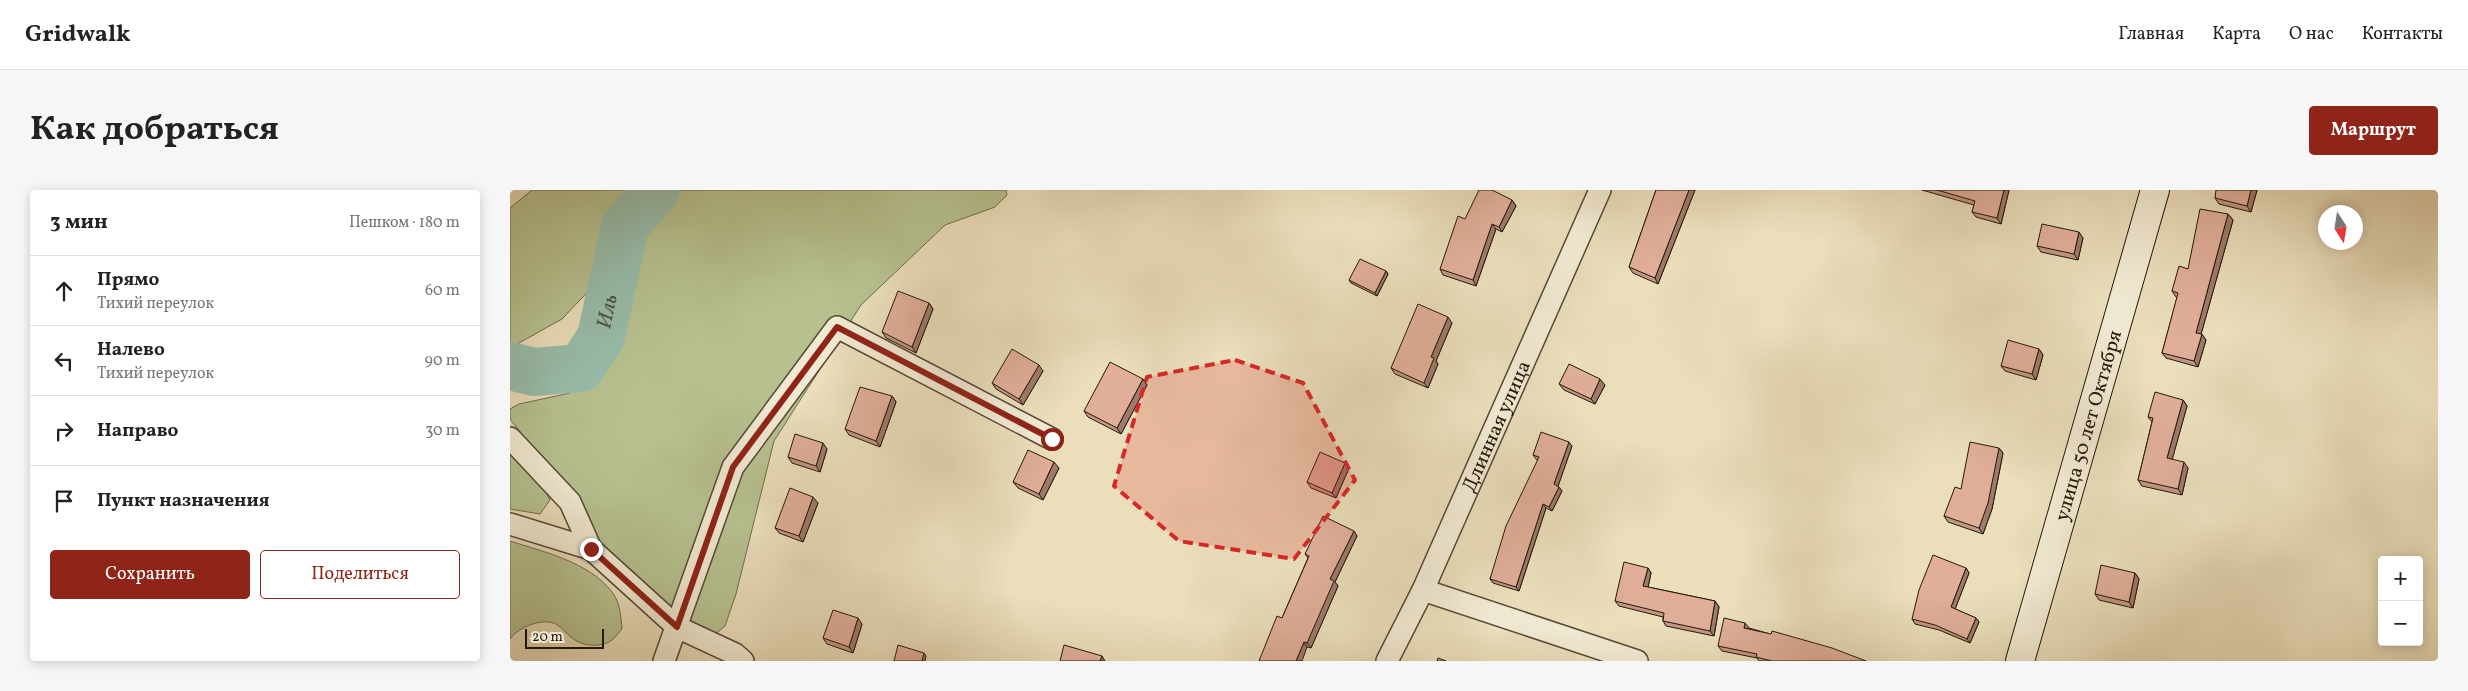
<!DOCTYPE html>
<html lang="ru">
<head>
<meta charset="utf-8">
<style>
	body { margin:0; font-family:Vollkorn,serif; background:#f6f6f6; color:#222 }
	.controls { position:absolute; right:15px; bottom:15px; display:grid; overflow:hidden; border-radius:5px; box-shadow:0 2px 12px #0003 }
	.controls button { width:45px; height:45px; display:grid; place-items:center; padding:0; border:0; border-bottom:1px solid #e0e0e0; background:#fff; color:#222; font:25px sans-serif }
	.compass { position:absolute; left:1808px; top:15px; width:45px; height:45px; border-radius:50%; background:#fff; box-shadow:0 2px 12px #0003; rotate:168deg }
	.scale { position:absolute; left:15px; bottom:12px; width:79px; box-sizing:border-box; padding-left:5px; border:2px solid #25190b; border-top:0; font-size:14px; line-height:18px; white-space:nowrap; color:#25190b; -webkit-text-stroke:4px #f1ead3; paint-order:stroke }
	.stop { position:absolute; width:15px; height:15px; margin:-11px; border:4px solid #8f2418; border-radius:50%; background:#fff }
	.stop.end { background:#8f2418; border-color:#fff; box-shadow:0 1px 5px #0008 }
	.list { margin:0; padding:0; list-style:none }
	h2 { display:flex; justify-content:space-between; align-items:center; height:65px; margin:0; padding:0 20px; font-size:21px }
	h2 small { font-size:16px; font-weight:400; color:#767676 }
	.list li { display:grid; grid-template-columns:32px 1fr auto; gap:15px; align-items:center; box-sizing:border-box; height:70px; padding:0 20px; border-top:1px solid #e0e0e0 }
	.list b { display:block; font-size:19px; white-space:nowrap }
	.list p { margin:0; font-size:16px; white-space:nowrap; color:#767676 }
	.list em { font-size:16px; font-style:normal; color:#767676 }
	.actions { display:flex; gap:10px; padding:15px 20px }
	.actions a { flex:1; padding:11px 0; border:1px solid #8f2418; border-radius:5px; text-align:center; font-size:18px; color:#8f2418 }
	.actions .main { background:#8f2418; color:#fff }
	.icon { flex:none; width:28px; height:28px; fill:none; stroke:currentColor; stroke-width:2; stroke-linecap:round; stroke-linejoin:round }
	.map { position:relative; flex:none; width:1928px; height:471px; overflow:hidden; border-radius:5px }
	header { display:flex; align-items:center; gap:30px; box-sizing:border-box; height:70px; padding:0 25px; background:#fff; border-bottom:1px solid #e0e0e0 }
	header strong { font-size:24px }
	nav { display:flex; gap:28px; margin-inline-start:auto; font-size:18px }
	.intro { display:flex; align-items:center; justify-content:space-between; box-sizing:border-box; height:120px; padding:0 30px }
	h1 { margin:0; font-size:35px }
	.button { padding:12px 22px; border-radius:5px; background:#8f2418; color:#fff; font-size:18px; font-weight:700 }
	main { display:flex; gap:30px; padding:0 30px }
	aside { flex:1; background:#fff; border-radius:5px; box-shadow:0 2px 12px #0003 }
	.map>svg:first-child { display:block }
	.green { fill:#b7c190; stroke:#6e6d4e }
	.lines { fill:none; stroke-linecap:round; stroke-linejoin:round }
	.river { stroke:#98bdab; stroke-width:48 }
	.street-casing { stroke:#564a37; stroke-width:24 }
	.secondary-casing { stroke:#25190b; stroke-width:30 }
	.street { stroke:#f1ead3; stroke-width:21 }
	.secondary { stroke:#f1ead3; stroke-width:28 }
	.wall { fill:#c19684; stroke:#25190b }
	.shaded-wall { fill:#9d7a6b; stroke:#25190b }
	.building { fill:#e0ae99; stroke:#25190b }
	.route { stroke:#8f2418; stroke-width:6 }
	.marked { fill:#d62828; fill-opacity:0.2; stroke:#d62828; stroke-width:4; stroke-dasharray:10 6; stroke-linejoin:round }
	.labels { text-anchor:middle; stroke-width:4; stroke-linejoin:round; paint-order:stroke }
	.street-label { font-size:20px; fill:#25190b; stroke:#f1ead3 }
	.water-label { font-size:21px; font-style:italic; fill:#4d5243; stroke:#f1ead3 }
</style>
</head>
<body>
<header>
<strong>Gridwalk</strong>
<nav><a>Главная</a><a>Карта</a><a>О нас</a><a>Контакты</a></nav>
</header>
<div class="intro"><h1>Как добраться</h1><a class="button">Маршрут</a></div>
<main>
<aside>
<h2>3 мин<small>Пешком · 180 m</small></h2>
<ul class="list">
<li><svg class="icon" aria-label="ahead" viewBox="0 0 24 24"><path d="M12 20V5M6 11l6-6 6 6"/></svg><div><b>Прямо</b><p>Тихий переулок</p></div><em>60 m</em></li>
<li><svg class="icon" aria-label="left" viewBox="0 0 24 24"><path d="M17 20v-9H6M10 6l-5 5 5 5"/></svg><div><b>Налево</b><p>Тихий переулок</p></div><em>90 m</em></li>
<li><svg class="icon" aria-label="right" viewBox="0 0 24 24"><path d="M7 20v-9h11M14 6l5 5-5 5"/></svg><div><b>Направо</b></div><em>30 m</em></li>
<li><svg class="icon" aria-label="arrive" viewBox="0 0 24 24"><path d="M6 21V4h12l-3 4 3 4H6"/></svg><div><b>Пункт назначения</b></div></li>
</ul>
<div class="actions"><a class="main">Сохранить</a><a>Поделиться</a></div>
</aside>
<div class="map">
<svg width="1928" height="471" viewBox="0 0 1928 471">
	<rect width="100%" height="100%" fill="#eadebb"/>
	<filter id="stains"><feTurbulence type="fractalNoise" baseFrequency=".004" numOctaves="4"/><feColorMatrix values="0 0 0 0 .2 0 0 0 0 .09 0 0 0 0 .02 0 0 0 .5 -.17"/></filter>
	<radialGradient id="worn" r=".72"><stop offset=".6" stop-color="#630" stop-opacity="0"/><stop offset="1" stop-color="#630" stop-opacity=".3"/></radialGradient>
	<g class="green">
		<path d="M22,0H496L497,5L485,17L435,35L351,115L264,251L226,404L215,436L202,447L188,438L93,361L27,263L0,229V219L9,214L60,203L115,123L88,91L52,129L0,158V18Z"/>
		<path d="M0,261L32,294L40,310L30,324L0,319Z"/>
		<path d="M0,351C34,362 79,372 102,402C110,412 111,427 112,439C109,442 106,447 102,450C94,457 74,457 65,450C49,439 49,428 26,433C15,436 6,441 0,449Z"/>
	</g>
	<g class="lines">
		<path class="river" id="s1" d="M0,176L24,182L71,178L91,147L115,36L146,0"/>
		<defs>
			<g id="street">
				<path d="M0,248L60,312L81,359L167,437L225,464L233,471"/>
				<path d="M0,334L81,359"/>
				<path d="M913,400L1127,471"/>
				<path d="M154,471L223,277L327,137L542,249"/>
				<path id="s2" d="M877,471L913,400L1090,0"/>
			</g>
			<g id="secondary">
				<path id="s3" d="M1510,471L1645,0"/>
			</g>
		</defs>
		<use href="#street" class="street-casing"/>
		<use href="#secondary" class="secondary-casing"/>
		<use href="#street" class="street"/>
		<use href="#secondary" class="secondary"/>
	</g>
	<g class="wall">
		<path d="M1146,0H1185L1148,94L1123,83L1119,77Z"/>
		<path d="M1412,0H1499L1491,34L1466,27L1462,22L1464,15Z"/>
		<path d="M1747,0L1741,22L1709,14L1705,8Z"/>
		<path d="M1002,10L1006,16L992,42L986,39L966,96L933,85L930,79Z"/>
		<path d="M1718,24L1723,30L1691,144L1696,150L1688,177L1656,168L1652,163L1667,108L1666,107L1662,101Z"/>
		<path d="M1573,48L1568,70L1531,62L1527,56Z"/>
		<path d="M876,81L878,84L867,106L841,93L839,90Z"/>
		<path d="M419,113L423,119L406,163L376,148L372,142Z"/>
		<path d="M942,133L926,171L928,174L918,198L885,184L881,178Z"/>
		<path d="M1529,159L1533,165L1526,190L1495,181L1491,176Z"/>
		<path d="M533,181L513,215L486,199L482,193Z"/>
		<path d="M633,189L637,195L611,244L578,227L574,221Z"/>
		<path d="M1049,194L1095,195L1085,214L1054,200Z"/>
		<path d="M382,206L386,212L370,257L339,245L335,239Z"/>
		<path d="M1673,210L1677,216L1662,269L1678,278L1672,305L1632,296L1628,290L1642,232L1638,227Z"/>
		<path d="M1062,256L1048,296L1052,301L1042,321L1036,318L1009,401L983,393L980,389L1028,270L1026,269L1023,265Z"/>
		<path d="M1489,258L1493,263L1482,319L1473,344L1438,332L1434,326L1451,299Z"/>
		<path d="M317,259L310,282L282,273L278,267Z"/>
		<path d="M835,273L839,278L826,308L801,298L797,292Z"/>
		<path d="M549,278L533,310L508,298L503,292Z"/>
		<path d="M308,313L293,352L269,343L265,338Z"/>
		<path d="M844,341L847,346L825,392L828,396L801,458L797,457L772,428L798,368L795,364Z"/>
		<path d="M1138,378L1141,383L1138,397L1205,411L1209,417L1204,446L1156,436L1153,431V427L1109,416L1105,411Z"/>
		<path d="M1456,378L1459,383L1445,419L1466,428L1469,432L1460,453L1429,440L1405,434L1402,429Z"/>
		<path d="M1625,383L1629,389L1623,418L1589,410L1585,404Z"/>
		<path d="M352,434L343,463L317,454L313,448Z"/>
		<path d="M1239,438L1356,471H1249L1247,468L1212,461L1208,456Z"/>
	</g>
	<g class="shaded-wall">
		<path d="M1179,0H1185L1148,94L1145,88Z"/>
		<path d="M1494,0H1499L1491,34L1487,28Z"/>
		<path d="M1741,0H1747L1741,22L1737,16Z"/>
		<path d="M1002,10L1006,16L992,42L989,37Z"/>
		<path d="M1718,24L1723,30L1690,148L1686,143Z"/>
		<path d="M982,34L986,39L966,96L963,90Z"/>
		<path d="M1569,42L1573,48L1568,70L1564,64Z"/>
		<path d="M876,81L878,84L867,106L865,103Z"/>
		<path d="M419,113L423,119L406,163L402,157Z"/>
		<path d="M938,127L942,133L926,171L928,174L918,198L914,193L921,167Z"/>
		<path d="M1692,144L1696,150L1688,177L1684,171Z"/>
		<path d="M1529,159L1533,165L1526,190L1522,184Z"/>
		<path d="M529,175L533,181L513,215L509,209Z"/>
		<path d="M633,189L637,195L611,244L607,238Z"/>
		<path d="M1090,189L1095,195L1085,214L1081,209Z"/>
		<path d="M382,206L386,212L370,257L366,251Z"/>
		<path d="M1673,210L1677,216L1661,274L1657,268Z"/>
		<path d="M1059,252L1062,256L1047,299L1044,294Z"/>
		<path d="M313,253L317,259L310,282L306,276Z"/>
		<path d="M1489,258L1493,263L1482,319L1473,344L1469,338Z"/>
		<path d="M544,272L549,278L533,310L529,304Z"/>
		<path d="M1674,272L1678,278L1672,305L1668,299Z"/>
		<path d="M835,273L839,278L826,308L822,303Z"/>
		<path d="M1049,297L1052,301L1042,321L1039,317Z"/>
		<path d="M303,307L308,313L293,352L289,346Z"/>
		<path d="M1033,314L1036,318L1009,401L1006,397Z"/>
		<path d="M844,341L847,346L825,392L828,396L801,458L797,453L820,389Z"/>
		<path d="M1138,378L1141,383L1137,402L1133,396Z"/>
		<path d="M1456,378L1459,383L1444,422L1441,417Z"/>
		<path d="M1625,383L1629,389L1623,418L1619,412Z"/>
		<path d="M1205,411L1209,417L1204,446L1200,441Z"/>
		<path d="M348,428L352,434L343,463L339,457Z"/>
		<path d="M1466,428L1469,432L1460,453L1457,449Z"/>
		<path d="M1235,433L1239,438L1238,442L1234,438Z"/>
		<path d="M794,452L797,457L792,471H786Z"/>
		<path d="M414,463L416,466L415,471H412Z"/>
		<path d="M592,466L595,471H590Z"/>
	</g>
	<g class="building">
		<path d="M969,0H982L1002,10L989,37L982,34L963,90L930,79L948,26L955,29Z"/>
		<path d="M1146,0H1179L1145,88L1119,77Z"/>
		<path d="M1427,0H1494L1487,28L1462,22L1465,11Z"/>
		<path d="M1706,0H1741L1737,16L1705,8Z"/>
		<path d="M1690,19L1718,24L1686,143L1692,144L1684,171L1652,163L1668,103L1662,101L1669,76L1678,79Z"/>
		<path d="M1532,34L1569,42L1564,64L1527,56Z"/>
		<path d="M850,69L876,81L865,103L839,90Z"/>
		<path d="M388,101L419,113L402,157L372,142Z"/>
		<path d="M908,114L938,127L921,167L924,168L914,193L881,178Z"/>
		<path d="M1498,150L1529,159L1522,184L1491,176Z"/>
		<path d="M502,159L529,175L509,209L482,193Z"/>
		<path d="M600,172L633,189L607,238L574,221Z"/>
		<path d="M1059,174L1090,189L1081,209L1049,194Z"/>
		<path d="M350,197L382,206L366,251L335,239Z"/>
		<path d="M1645,202L1673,210L1657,268L1674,272L1668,299L1628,290L1643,228L1638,227Z"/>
		<path d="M1031,242L1059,252L1044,294L1049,297L1039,317L1033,314L1006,397L980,389L996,336L1029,267L1023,265Z"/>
		<path d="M285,244L313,253L306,276L278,267Z"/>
		<path d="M1460,252L1489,258L1478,313L1469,338L1434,326L1445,297L1451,299Z"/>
		<path d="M518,260L544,272L529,304L503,292Z"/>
		<path d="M810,262L835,273L822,303L797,292Z"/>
		<path d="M280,298L303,307L289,346L265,338Z"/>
		<path d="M813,326L844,341L820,389L824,391L797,453L794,452L786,471H749L767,426L772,428L799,366L795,364Z"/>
		<path d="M1423,365L1456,378L1441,417L1466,428L1457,449L1425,435L1402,429L1409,400Z"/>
		<path d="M1114,372L1138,378L1133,396L1205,411L1200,441L1153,431L1154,423L1105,411Z"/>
		<path d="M1591,375L1625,383L1619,412L1585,404Z"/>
		<path d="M323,420L348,428L339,457L313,448Z"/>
		<path d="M1214,428L1235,433L1234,438L1261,444L1262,441L1322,458L1356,471H1262L1246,467L1247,464L1208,456Z"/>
		<path d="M388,455L414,463L412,471H384Z"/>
		<path d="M554,455L592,466L590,471H550Z"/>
		<path d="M928,468L936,471H927Z"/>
	</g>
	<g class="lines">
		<path class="route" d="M81,359L167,437L223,277L327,137L542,249"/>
	</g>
	<path class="marked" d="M725,170L793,193L845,290L784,369L669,351L604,296L637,187Z"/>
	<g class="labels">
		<g class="street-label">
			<text dy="7" stroke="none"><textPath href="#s3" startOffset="245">улица 50 лет Октября</textPath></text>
			<text dy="7" stroke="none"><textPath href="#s2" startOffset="259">Длинная улица</textPath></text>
		</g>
		<g class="water-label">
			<text dy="7" stroke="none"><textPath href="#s1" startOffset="135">Иль</textPath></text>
		</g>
	</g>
	<rect width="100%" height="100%" filter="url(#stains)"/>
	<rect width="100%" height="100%" fill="url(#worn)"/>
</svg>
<div class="controls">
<button>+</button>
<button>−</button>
</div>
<svg class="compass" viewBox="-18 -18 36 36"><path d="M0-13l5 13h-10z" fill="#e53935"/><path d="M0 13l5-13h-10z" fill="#767676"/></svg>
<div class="scale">20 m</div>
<div class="stop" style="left:542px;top:249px"></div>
<div class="stop end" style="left:81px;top:359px"></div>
</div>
</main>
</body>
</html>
